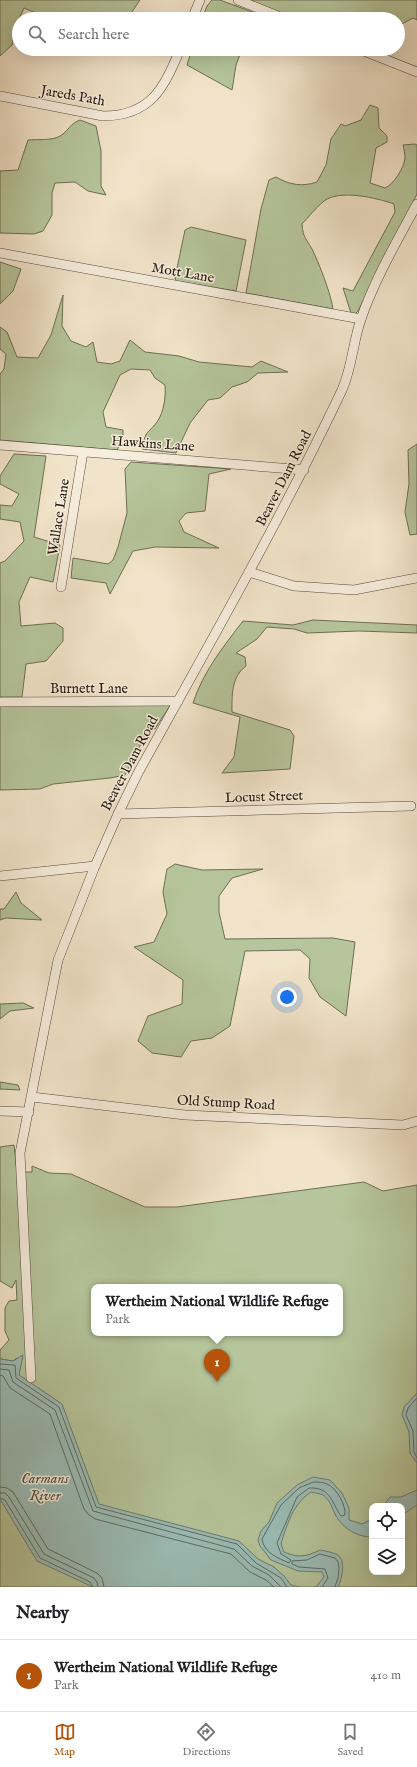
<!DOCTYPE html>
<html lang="en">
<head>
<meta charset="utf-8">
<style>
	body { margin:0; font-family:"IM FELL English",serif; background:#f2f2f2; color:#202124 }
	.controls { position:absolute; right:12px; bottom:12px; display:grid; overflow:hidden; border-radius:8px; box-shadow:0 4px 16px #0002 }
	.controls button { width:36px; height:36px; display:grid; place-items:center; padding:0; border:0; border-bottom:1px solid #e0e0e0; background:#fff; color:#202124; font:20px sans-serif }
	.you { position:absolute; left:287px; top:997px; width:14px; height:14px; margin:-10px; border:3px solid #fff; border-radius:50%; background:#1a73e8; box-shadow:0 0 0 6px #1a73e833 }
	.badge { display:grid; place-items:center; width:26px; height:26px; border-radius:50%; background:#b45309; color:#fff; font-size:13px; font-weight:700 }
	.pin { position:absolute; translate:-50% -33px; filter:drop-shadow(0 1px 2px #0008) }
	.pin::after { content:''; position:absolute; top:21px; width:14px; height:12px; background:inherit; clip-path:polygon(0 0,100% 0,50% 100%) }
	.popup { position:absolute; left:91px; top:1284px; width:252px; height:52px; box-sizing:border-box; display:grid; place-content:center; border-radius:8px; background:#fff; filter:drop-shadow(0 1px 3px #0005); font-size:13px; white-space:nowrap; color:#757577 }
	.popup b { font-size:15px; color:#202124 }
	.popup::after { content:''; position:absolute; left:50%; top:100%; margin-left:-8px; border:8px solid transparent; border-top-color:#fff }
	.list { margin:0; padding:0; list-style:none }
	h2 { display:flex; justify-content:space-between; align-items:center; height:52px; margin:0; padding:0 16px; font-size:17px }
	h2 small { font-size:13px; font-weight:400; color:#757577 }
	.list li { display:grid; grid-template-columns:26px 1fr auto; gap:12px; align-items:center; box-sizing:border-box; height:72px; padding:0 16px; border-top:1px solid #e0e0e0 }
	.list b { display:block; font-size:15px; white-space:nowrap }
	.list p { margin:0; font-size:13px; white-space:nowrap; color:#757577 }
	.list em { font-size:13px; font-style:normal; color:#757577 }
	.icon { flex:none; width:22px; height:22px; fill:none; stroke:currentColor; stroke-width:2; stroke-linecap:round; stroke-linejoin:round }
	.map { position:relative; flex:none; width:417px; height:1587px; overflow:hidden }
	.search { position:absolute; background:#fff; box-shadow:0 4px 16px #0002; left:12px; right:12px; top:12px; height:44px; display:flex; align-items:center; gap:10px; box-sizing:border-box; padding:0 14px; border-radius:22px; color:#757577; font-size:15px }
	.sheet { height:124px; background:#fff }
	nav { display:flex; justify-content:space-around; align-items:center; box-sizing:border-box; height:56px; border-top:1px solid #e0e0e0; background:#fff; font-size:11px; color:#757577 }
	nav a { display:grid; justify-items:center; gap:2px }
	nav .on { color:#b45309 }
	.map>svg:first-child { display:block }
	.green { fill:#b6c59b; stroke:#6c6f54; fill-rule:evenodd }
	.water { fill:#9bbeb8; stroke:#6b7c73 }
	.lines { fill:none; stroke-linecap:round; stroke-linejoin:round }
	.shore { stroke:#5e6c62; stroke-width:1 }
	.minor-casing { stroke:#564c3c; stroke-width:10 }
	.minor { stroke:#f7eddd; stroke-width:9 }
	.labels { text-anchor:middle; stroke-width:3; stroke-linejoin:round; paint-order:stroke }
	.street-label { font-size:14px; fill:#22190c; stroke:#f7eddd }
	.water-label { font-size:15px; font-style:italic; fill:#4c5348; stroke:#f7eddd }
</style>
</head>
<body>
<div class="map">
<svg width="417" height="1587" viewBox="0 0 417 1587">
	<rect width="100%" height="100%" fill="#f2e4ca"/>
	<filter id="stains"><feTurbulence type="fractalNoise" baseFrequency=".005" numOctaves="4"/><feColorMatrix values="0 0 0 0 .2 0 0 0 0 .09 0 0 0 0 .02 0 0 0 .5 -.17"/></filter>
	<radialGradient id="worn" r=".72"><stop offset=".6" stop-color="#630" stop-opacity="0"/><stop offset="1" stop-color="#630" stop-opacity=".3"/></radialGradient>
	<g class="green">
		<path d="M0,0H140L127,19H50L24,8L19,19L12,45L0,56Z"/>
		<path d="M212,0H220L255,13L252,19H202L207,6Z"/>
		<path d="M249,0H417V20L413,18L398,26V19H296Z"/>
		<path d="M192,49H242L236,65L232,90L187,65Z"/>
		<path d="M370,105L378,108L379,128L387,136V142L376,148L370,183L385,188C394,184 404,168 405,158C405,154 404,149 403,145L415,144L417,145V194L358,311L355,314L351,313L343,288L353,291L395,212L394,204C377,198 340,189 324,201C316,207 309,217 302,224C303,238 306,238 312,249C319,263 331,294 333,309L246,293L261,209L269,180L276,177C290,185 302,187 317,182L326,165L331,139L341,124L345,126L361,120Z"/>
		<path d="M80,120L96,126L101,151V186L106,195L88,191L75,182L55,183L52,193V215L43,231L34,234L0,233V171L18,170L28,140C37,139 52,141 60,136C69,131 69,124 80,120Z"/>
		<path d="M191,227L246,240L236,291L176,281L175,278L185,230Z"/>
		<path d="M0,262L21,269L13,291L0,304Z"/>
		<path d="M63,295L62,326L71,341L86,347L93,342L97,362L111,364L120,361L130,340L145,352L179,356L199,362L252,367L261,361L288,372L258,373L247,382L232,387L220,398L208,400L190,423L176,453L142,449C146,429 147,435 157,422C164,412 166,396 165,385L155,378L150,370L131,369L120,375L103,412L106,427L123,430V438L117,450L0,440V374L4,369L6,354L0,349V327L7,332L17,357L38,358L51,335Z"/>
		<path d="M417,444V534L410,535L405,512L409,484L408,450Z"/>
		<path d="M14,454L46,456L34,537L60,545L53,582L30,577L19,602L21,626L55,623L63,628V641L46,661L26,664L22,697H0V563L5,561L24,541L20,522L0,519V505L12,506L19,494L0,484V476Z"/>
		<path d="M131,462L231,469L209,474L205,511L186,513L179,521L184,532L219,548L155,547L133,551L110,594L106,583L71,578L73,558L108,564L113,560L118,547L127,513L125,469Z"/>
		<path d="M313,620L417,625V633L359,631L307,633L294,629L267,627L257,639L236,653L245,657L246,666C231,677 232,696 232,712L290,730L294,736L290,769L222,773L234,757L240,717L193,703C203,672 223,647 243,621L293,625Z"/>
		<path d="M171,704L155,729L149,728L125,775L110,778L53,784L40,789L0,790V706Z"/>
		<path d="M175,864L202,870L263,869L232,878L219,896V912L225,939L333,938L355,942L346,1016L320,997L309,978L310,959L300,950L245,951L230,1026L212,1038L191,1041L181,1057L152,1053L138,1041L148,1016L182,1004L183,980L134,947L154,942L167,914L163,892L167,869Z"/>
		<path d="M16,892L21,903L42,920L6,918L0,920V909H4Z"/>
		<path d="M23,1003L34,1008L10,1011L0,1019V1004Z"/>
		<path d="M0,1082L18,1085L20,1090L0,1089Z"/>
		<path d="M14,1145L17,1172H32V1166L49,1173L71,1174L145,1207H177L364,1182L383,1191L417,1185V1587H0V1374L17,1358L13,1361L0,1359V1350L9,1340L5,1331V1308L9,1301L17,1300L16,1280L12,1288L0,1281V1147ZM94,1287H340V1333H94ZM372,1506H402V1572H372Z"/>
	</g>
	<g class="water">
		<path d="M23,1355L19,1375L62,1404L99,1504L239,1541L258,1559L274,1567L284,1576L291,1585L299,1587H93L37,1561L0,1499V1359L13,1361Z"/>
		<path d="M417,1393V1463L410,1453L409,1432L402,1415L404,1407Z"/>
		<path d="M313,1477L330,1480L342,1493L349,1508V1520L362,1524L372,1519V1537C357,1537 344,1529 336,1516C332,1508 330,1500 323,1495C319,1493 314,1493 311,1492C293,1504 287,1524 281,1544L284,1552C298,1558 306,1557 320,1550C325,1551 331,1552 336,1554C347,1559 342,1578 338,1587H316L324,1577L322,1572L298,1571L271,1560L260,1546L258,1540L261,1531L269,1522L277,1503L297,1485Z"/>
		<path d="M417,1490V1505L402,1515V1506H383L390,1497H401Z"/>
	</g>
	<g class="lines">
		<g class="shore">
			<path d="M0,1364L15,1365L16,1378L59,1407L96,1507L237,1544L256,1563L281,1578L287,1587"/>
			<path d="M0,1369L9,1370L13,1382L55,1410L93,1511L234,1549L252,1566L269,1575L281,1587"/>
			<path d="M0,1375L3,1376L10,1388L50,1414L84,1509L88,1514L95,1519L231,1554L250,1572L266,1580L274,1587"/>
			<path d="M417,1398L408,1408L406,1415L413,1431L414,1452L417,1458"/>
			<path d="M314,1482C318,1482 323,1482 327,1484C337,1488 346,1506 345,1515L341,1516C331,1502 331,1487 309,1488L297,1497L277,1543L281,1554L291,1560L289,1563C278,1558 264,1553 262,1539L281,1505L299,1488Z"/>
			<path d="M0,1487L7,1488L13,1492L48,1549L97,1573L102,1578L104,1587"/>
			<path d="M0,1493H5L9,1497L44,1554L94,1578L97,1582L98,1587"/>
			<path d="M0,1498L5,1500L40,1558L90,1582L93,1587"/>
			<path d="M322,1587L328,1578L325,1569L299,1567L292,1564V1561L307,1560L320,1554L335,1558L338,1562L339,1568L338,1578L335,1587"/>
		</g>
		<defs>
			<g id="minor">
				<path d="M238,0L285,19"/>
				<path d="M192,19L200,0"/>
				<path d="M359,49L417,72"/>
				<path d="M0,96L103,116C150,116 165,88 180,49"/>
				<path d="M0,253L361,319"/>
				<path d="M0,445L304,470"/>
				<path d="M249,572L294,586L354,590L417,578"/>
				<path d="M61,587L83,452"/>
				<path d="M0,702L178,701"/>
				<path d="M118,814L411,806"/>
				<path d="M0,876L95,866"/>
				<path d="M32,1097L185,1115L403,1125L417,1121"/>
				<path d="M0,1111L29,1112"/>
				<path d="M31,1378L20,1153L58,960L95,866L118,814L138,773C208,646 280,521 342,390C352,368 353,342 361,319C375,279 397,241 417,204"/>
			</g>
		</defs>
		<use href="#minor" class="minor-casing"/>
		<use href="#minor" class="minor"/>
	</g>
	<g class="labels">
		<g class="street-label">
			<text transform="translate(73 95) rotate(10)" y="5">Jareds Path</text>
			<text transform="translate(183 272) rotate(10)" y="5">Mott Lane</text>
			<text transform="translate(153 443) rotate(4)" y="5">Hawkins Lane</text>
			<text transform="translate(283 478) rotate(-63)" y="5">Beaver Dam Road</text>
			<text transform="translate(58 517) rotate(-81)" y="5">Wallace Lane</text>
			<text x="89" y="693">Burnett Lane</text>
			<text transform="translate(129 763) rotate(-62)" y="5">Beaver Dam Road</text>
			<text transform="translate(264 796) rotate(-2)" y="5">Locust Street</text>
			<text transform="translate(226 1102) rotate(3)" y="5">Old Stump Road</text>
		</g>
		<g class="water-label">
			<text x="45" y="1483">Carmans<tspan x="45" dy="17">River</tspan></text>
		</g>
	</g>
	<rect width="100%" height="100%" filter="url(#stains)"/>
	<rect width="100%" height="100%" fill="url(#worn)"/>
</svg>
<div class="controls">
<button><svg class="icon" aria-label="locate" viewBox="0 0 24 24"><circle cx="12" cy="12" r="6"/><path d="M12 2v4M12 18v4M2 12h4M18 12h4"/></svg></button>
<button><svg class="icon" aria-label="layers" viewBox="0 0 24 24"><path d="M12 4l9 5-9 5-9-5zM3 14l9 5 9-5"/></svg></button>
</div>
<div class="you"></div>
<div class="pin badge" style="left:217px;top:1382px">1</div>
<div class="popup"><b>Wertheim National Wildlife Refuge</b>Park</div>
<div class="search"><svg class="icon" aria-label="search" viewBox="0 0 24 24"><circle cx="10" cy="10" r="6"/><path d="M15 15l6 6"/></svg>Search here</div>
</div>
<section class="sheet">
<h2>Nearby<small></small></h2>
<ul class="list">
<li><span class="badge">1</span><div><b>Wertheim National Wildlife Refuge</b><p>Park</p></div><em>410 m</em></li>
</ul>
</section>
<nav>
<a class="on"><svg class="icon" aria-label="map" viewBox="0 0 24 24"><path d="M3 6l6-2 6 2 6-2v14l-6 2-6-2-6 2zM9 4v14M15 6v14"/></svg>Map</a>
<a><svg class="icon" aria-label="directions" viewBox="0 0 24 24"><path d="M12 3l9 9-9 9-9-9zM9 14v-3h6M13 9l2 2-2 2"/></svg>Directions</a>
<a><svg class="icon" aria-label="saved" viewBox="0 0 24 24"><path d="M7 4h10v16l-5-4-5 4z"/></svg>Saved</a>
</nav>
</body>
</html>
